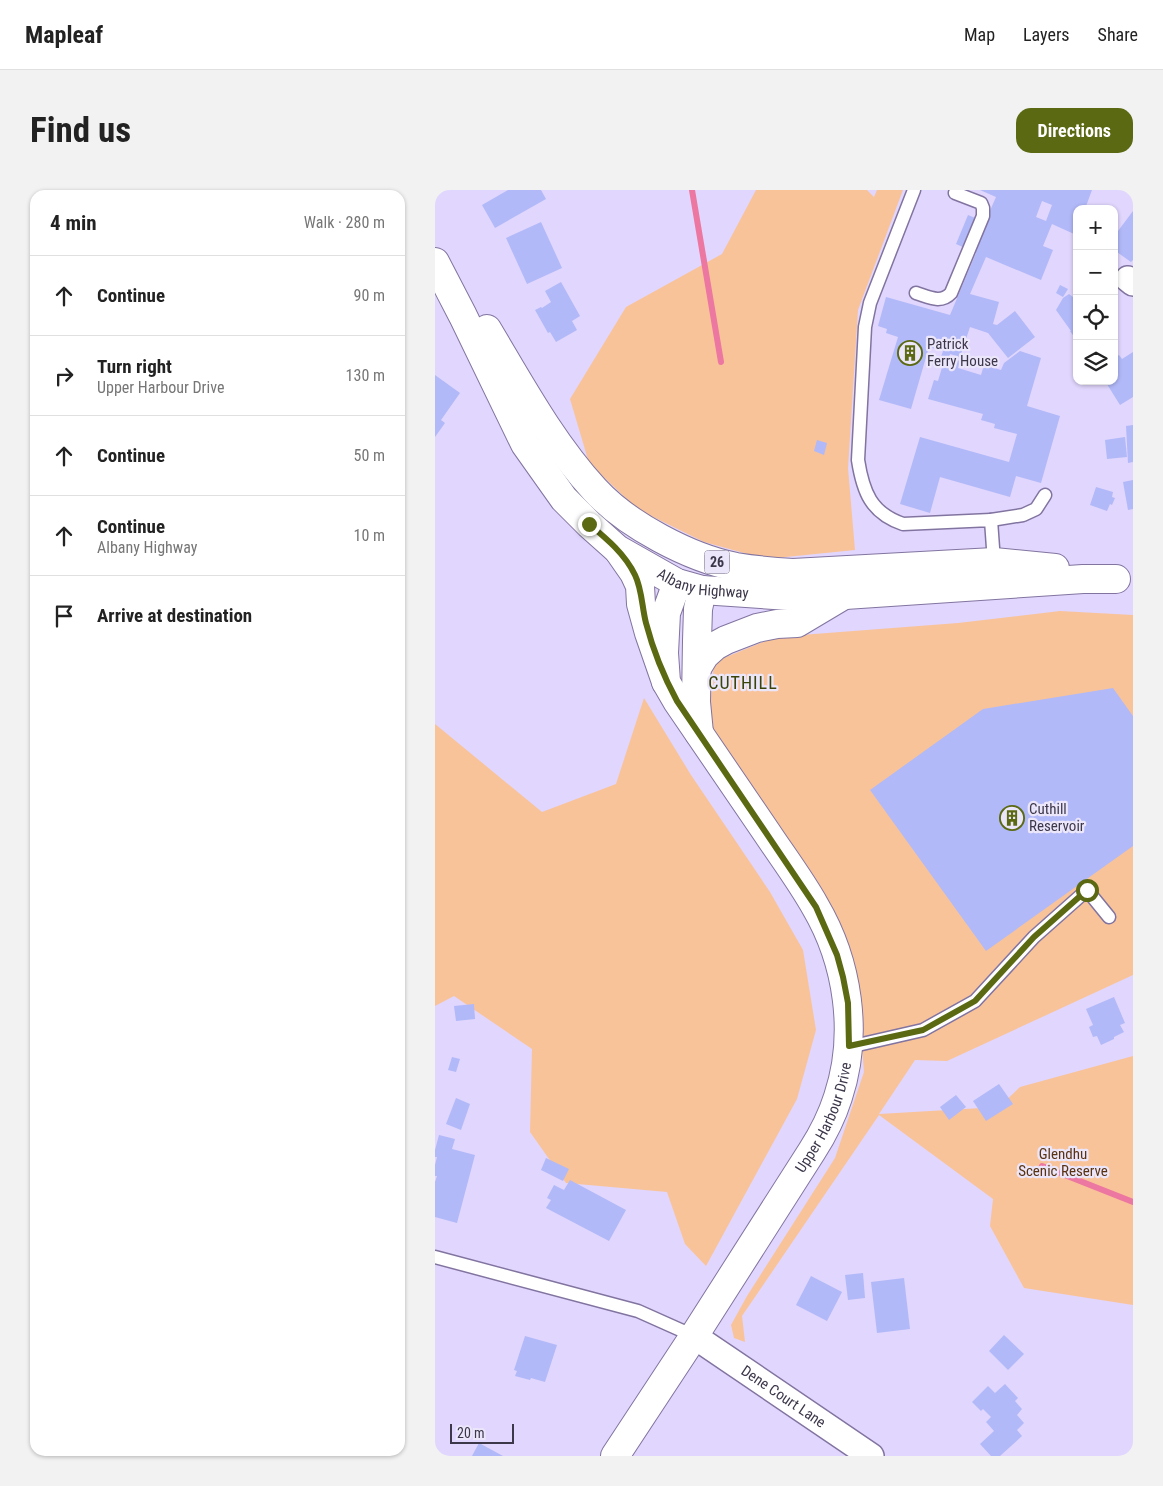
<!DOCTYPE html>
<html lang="en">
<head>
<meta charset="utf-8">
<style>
	body { margin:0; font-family:"Roboto Condensed",sans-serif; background:#f2f2f2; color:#222 }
	.controls { position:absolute; right:15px; top:15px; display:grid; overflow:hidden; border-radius:10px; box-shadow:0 1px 4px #0004 }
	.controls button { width:45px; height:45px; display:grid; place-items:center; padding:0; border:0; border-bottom:1px solid #e0e0e0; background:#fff; color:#222; font:25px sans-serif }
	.scale { position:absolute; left:15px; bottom:12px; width:64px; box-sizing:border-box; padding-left:5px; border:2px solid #3d374a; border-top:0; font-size:14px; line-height:18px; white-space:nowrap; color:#3d374a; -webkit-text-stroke:4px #ece6fa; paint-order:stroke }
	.stop { position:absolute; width:15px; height:15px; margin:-11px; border:4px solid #5b6912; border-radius:50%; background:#fff }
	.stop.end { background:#5b6912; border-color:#fff; box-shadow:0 1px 5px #0008 }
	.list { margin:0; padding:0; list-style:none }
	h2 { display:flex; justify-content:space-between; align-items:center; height:65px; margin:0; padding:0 20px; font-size:21px }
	h2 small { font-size:16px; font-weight:400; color:#767676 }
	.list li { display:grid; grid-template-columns:32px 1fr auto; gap:15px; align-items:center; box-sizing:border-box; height:80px; padding:0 20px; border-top:1px solid #e0e0e0 }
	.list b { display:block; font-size:19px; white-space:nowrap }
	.list p { margin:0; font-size:16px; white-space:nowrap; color:#767676 }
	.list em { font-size:16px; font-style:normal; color:#767676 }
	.icon { flex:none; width:28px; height:28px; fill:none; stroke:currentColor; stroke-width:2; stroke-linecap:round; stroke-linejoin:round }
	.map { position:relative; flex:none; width:698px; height:1266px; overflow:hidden; border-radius:15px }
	header { display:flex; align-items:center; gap:30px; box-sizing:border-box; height:70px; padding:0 25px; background:#fff; border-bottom:1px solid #e0e0e0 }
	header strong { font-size:24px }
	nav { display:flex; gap:28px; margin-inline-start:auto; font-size:18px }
	.intro { display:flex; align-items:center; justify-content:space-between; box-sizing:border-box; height:120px; padding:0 30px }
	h1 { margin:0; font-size:35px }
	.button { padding:12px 22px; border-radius:15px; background:#5b6912; color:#fff; font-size:18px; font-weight:700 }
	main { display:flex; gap:30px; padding:0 30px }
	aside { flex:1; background:#fff; border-radius:15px; box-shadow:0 1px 4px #0004 }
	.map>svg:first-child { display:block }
	.green { fill:#f9c399 }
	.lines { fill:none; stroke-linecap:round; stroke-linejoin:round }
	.stream { stroke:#ec77a1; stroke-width:6 }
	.building { fill:#b1b9f8; fill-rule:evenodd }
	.service-casing { stroke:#8274a0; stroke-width:15 }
	.minor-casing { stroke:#8274a0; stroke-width:28 }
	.secondary-casing { stroke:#8274a0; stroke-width:30 }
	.primary-casing { stroke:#8274a0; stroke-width:30 }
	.service { stroke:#fff; stroke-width:12 }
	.minor { stroke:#fff; stroke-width:25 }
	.secondary { stroke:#fff; stroke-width:28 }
	.primary { stroke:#fff; stroke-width:28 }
	.route { stroke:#5b6912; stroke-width:6 }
	.labels { text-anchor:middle; stroke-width:4.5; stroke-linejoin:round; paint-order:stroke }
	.shield { fill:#ece6fa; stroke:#726c7f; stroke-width:1 }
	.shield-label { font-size:14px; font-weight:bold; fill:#3d374a }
	.poi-label { font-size:15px; fill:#3d374a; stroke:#ece6fa; text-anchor:start }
	.street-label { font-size:15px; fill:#3d374a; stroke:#ece6fa }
	.park-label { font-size:15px; fill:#593311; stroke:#ece6fa }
	.quarter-label { font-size:18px; letter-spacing:1px; fill:#3b4408; stroke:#ece6fa }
</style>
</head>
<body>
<header>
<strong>Mapleaf</strong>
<nav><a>Map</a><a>Layers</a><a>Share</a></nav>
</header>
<div class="intro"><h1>Find us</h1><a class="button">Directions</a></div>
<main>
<aside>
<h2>4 min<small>Walk · 280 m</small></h2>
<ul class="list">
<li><svg class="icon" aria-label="ahead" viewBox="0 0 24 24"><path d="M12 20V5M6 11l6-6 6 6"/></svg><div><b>Continue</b></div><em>90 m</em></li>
<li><svg class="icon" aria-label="right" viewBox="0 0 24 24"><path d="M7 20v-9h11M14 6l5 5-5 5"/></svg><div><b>Turn right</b><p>Upper Harbour Drive</p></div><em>130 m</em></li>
<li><svg class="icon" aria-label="ahead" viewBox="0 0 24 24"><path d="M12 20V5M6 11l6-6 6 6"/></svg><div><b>Continue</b></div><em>50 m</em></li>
<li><svg class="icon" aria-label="ahead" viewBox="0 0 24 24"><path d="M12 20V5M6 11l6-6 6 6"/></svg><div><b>Continue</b><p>Albany Highway</p></div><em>10 m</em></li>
<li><svg class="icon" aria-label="arrive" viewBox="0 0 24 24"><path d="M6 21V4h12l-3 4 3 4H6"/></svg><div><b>Arrive at destination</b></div></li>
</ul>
</aside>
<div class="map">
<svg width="698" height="1266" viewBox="0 0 698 1266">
	<rect width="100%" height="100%" fill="#e1d6fd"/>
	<g class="green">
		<path d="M321,0H432L439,7L442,0H468L423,120L413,278L420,360L331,369L269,352L202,319L154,273L135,209L191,117L287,64Z"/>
		<path d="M625,421L698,425V785L512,871L480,870L444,924L564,917L585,897L698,866V1115L589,1098L555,1036L558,1009L444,925L307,1126L310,1152L299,1148L296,1135L312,1106L400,968L429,882L423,805L273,538L279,472L340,447L523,433Z"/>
		<path d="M209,508L256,585L335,702L368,760L381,840L362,909L271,1076L250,1054L232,1002L131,993L95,942L97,859L19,806L0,816V534L107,622L181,594Z"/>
	</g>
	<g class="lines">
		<g class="stream">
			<path d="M257,0L286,172"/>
			<path d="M607,976L698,1012"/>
		</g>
	</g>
	<g class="building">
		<path d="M73,0H106L111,9L60,38L47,15Z"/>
		<path d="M545,0H657L650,19H642V37L639,44L617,34L608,56L618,60L606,90L551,67L535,104L564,112L558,134L562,135L580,121L600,147L573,168L553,143L535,137L525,167L515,164L514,168L525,171L523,178L546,185L549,175L566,180L569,173L585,161L606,168L592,216L625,226L606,293L581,286L575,307L505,287L495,323L465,314L485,247L574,272L582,244L559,238L560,234L546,230L548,224L493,209L499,190L503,191L509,171L505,170L508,161L494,157L476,219L444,210L463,147L451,143L452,139L443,136L451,107L515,125L541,63L521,54L533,25L550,32L561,7ZM607,11L617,15L611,31L601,27Z"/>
		<path d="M698,21V70L696,72L679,60V38L683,41Z"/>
		<path d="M106,32L127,78L92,94L71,48Z"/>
		<path d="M126,92L145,126L137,131L142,140L121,152L115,142L113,143L100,120L106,117L107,118L116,112L110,101Z"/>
		<path d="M625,95L633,99L628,107L621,103Z"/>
		<path d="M634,104L642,110V151L635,141H636L621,120L628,108Z"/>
		<path d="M698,162V207L685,215L670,191H679V168L684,165L687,169Z"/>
		<path d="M0,185L25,203L6,230L10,233L0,247Z"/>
		<path d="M698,235V272L693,273L691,236Z"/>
		<path d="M690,247L692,267L672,269L670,250Z"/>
		<path d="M382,250L392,253L389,265L379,261Z"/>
		<path d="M698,290V319L693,320L688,292Z"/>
		<path d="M661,297L678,302L677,307L680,308L677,315L675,314L672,321L655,315Z"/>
		<path d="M678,498L698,526V656L551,761L435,600L548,519Z"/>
		<path d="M679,807L690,833L685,835L689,842L679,847V849L666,855L662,846L658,847L654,837L658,835L651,819Z"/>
		<path d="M39,814L40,829L21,831L19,816Z"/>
		<path d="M17,867L25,869L21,882L13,880Z"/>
		<path d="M564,894L578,914L551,931L538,911Z"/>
		<path d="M521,905L531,917L514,930L505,917Z"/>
		<path d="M21,908L35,914L26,940L11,934Z"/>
		<path d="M4,945L20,949L17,959L40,965L22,1033L0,1027V992L2,986H0V975L2,967H0V960Z"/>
		<path d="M111,968L134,979L128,991L106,980Z"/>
		<path d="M135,990L191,1020L174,1051L111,1018L116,1010L112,1008L119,995L129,1000Z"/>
		<path d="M428,1083L430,1108L413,1110L410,1085Z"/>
		<path d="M376,1086L407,1102L392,1131L361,1115Z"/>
		<path d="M469,1088L475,1139L442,1143L436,1092Z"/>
		<path d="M569,1145L589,1164L573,1180L554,1161Z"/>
		<path d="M90,1146L122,1155L110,1192L96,1188L95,1190L80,1186L82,1181L79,1180Z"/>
		<path d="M570,1194L583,1208L580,1211L587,1219L582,1225L589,1233L582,1240L587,1246L565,1266H556L545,1254L559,1241L551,1232L556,1227L548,1219L546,1221L537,1212L553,1196L560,1203Z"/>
		<path d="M44,1253L68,1266H37Z"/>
	</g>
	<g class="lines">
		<defs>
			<g id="service">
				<path d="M479,0L435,113L430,137L423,270C428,302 436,323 468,334L556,330L559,372"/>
				<path d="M481,103C494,107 506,114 516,103L548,26V18L546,13L520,3"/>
				<path d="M556,330L588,325L601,319L610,305"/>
				<path d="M414,857L488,840L540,811L599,747L652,700L674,727"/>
				<path d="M0,1067L203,1121L259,1146"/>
			</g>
			<g id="minor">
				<path d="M693,89L698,93"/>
				<path id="s1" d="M259,1146L436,1266"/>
			</g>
			<g id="secondary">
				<path d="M264,543L261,512L262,451L263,419L267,400"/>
				<path id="s2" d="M180,1266L259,1146L377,961C388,944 397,926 403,907C424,844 413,772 380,716C366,691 348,667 332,643C302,599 272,555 242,511L231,492L229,463L231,423L242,393"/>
			</g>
			<g id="primary">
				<path id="s3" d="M0,72L28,126L90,254L129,309L154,334L182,359L242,393L267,400L354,406L410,405L648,389H681"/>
				<path d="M52,139C85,194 116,252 160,300C192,335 255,368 301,377C320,380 339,382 358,383L559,372L620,378"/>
				<path d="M183,360L199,383L205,396L206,414L214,443L231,492"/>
				<path d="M262,478L270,465L280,456L291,450L322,438L342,434L362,433L409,405"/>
			</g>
		</defs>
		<use href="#service" class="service-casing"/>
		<use href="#minor" class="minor-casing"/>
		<use href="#secondary" class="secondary-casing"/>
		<use href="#primary" class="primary-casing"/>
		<use href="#service" class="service"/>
		<use href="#minor" class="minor"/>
		<use href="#secondary" class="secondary"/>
		<use href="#primary" class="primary"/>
	</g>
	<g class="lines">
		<path class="route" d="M154,334C172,349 190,364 200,385C207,399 207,418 211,433C218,460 229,487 242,511L381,717L402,765L408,787L413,813L414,856L488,840L540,811L599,747L652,700"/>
	</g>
	<defs>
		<symbol id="building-ring" viewBox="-11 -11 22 22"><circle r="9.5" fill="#ece6fa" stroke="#5b6912" stroke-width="1.5"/><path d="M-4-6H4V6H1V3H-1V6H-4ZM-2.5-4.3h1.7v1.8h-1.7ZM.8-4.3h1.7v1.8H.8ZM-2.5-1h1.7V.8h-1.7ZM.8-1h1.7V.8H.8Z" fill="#5b6912"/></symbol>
	</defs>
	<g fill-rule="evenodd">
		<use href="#building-ring" x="461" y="149" width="28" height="28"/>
		<use href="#building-ring" x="563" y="614" width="28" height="28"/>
	</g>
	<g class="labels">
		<rect class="shield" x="269.5" y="360.5" width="25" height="23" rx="4"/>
		<g class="shield-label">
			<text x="282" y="377">26</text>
		</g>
		<g class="poi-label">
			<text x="492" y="159">Patrick<tspan x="492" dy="17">Ferry House</tspan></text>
			<text x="594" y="624">Cuthill<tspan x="594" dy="17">Reservoir</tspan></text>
		</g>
		<g class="street-label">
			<text dy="5" stroke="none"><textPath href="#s3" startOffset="438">Albany Highway</textPath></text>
			<text dy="5" stroke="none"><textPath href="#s2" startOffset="399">Upper Harbour Drive</textPath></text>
			<text dy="5" stroke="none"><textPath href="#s1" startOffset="108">Dene Court Lane</textPath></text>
		</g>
		<g class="park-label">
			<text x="628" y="969">Glendhu<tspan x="628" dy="17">Scenic Reserve</tspan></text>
		</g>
		<g class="quarter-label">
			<text x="308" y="499">CUTHILL</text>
		</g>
	</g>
</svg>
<div class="controls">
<button>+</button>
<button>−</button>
<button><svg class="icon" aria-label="locate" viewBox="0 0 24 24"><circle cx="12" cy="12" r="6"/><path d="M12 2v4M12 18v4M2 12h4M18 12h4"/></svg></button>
<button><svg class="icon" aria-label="layers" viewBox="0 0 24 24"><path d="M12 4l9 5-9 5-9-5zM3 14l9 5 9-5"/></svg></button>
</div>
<div class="scale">20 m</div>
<div class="stop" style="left:652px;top:700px"></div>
<div class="stop end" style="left:154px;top:334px"></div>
</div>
</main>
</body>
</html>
